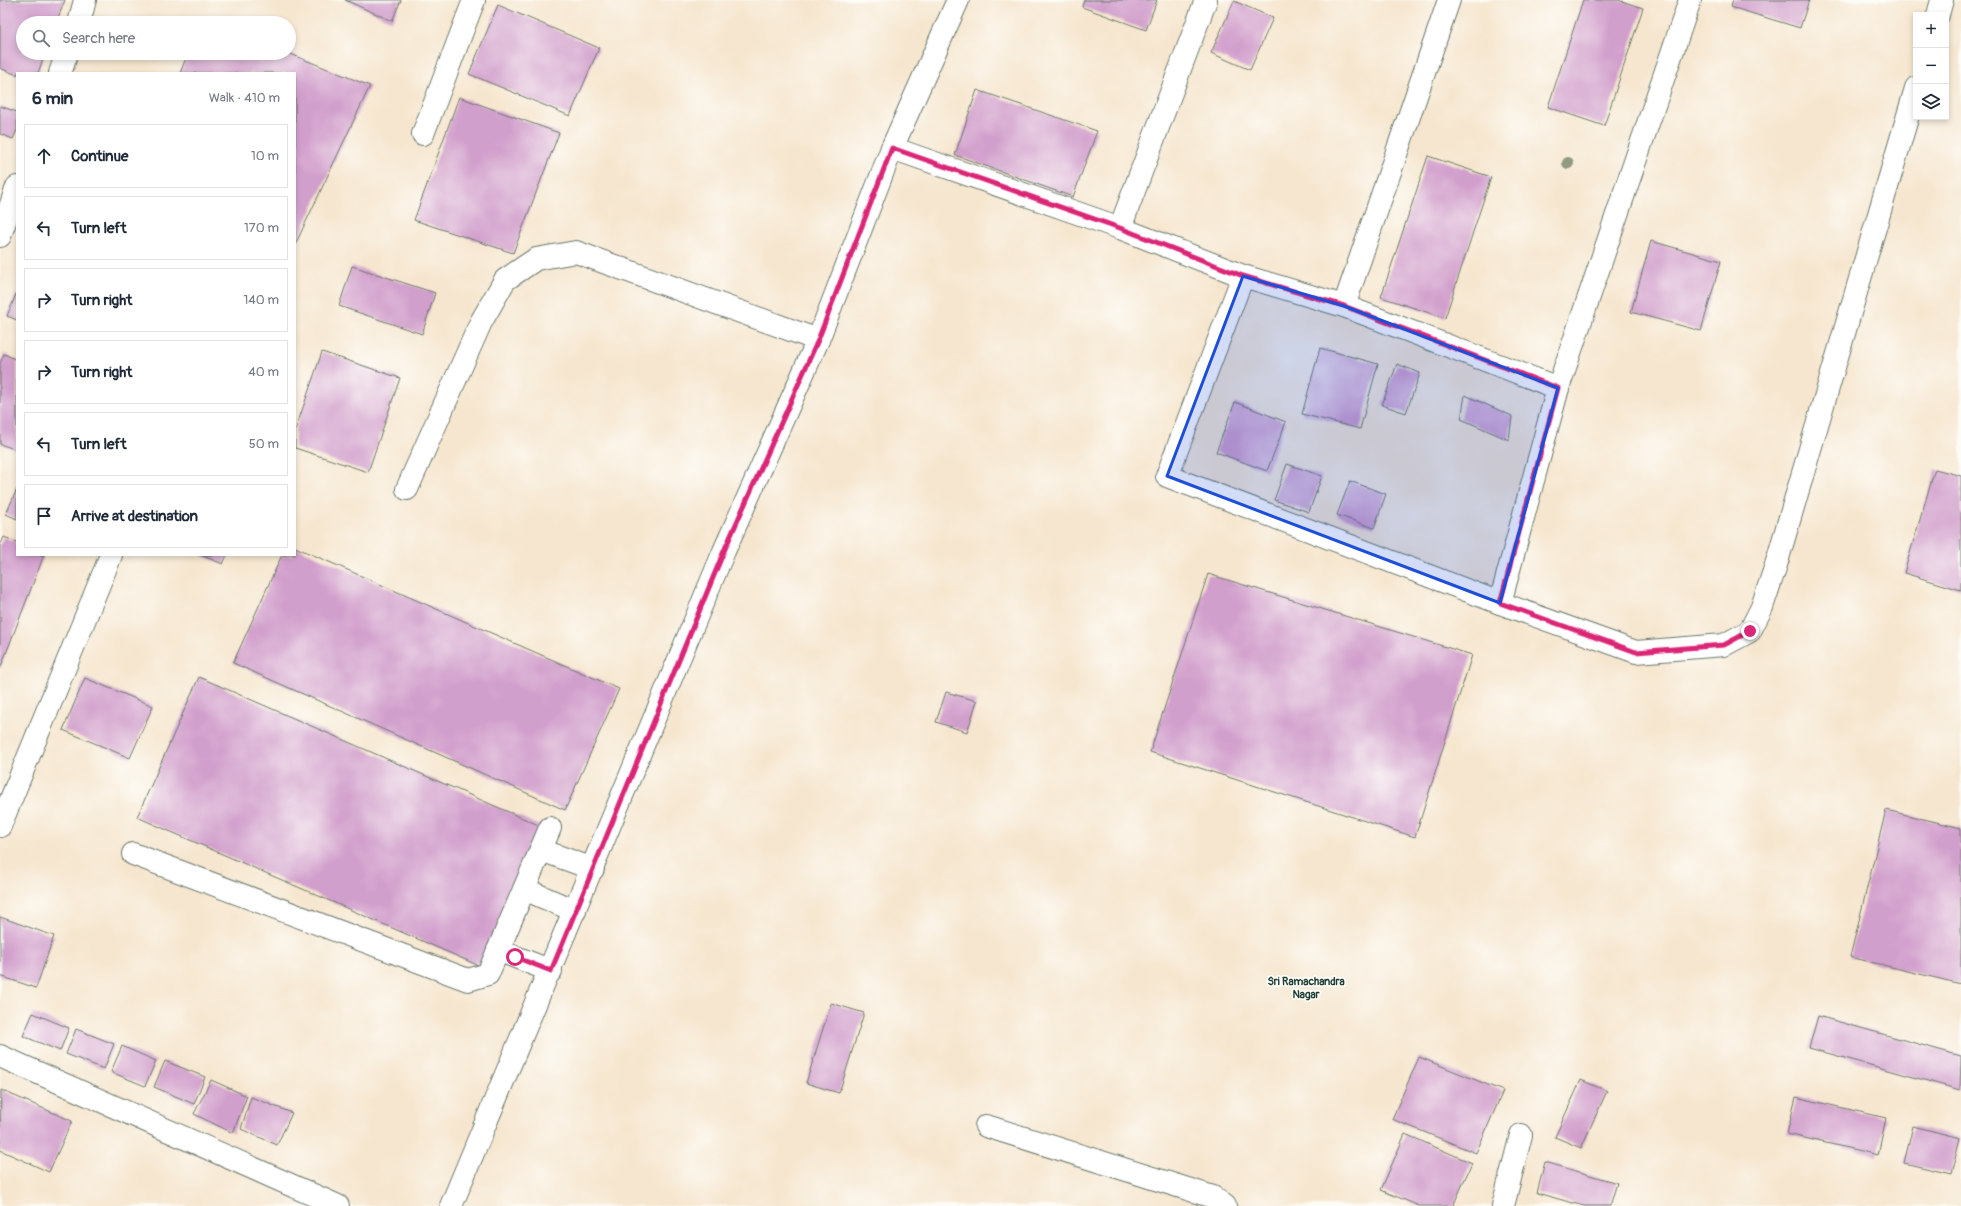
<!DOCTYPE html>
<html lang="en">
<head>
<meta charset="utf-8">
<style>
	body { margin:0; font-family:Pangolin,sans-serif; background:#f2f2f3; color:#1f2937 }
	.controls { position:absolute; right:12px; top:12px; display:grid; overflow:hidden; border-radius:0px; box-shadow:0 2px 6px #0003 }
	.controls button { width:36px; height:36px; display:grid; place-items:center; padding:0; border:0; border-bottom:1px solid #e0e1e3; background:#fff; color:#1f2937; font:20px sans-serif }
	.stop { position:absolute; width:12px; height:12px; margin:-9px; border:3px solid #db2777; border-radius:50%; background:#fff }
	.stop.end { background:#db2777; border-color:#fff; box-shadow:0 1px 4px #0008 }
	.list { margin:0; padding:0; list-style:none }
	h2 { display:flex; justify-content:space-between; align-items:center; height:52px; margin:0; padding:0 16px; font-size:17px }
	h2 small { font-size:13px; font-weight:400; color:#747a83 }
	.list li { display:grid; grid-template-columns:26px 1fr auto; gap:12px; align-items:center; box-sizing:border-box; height:64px; margin:0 8px 8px; padding:0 8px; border:1px solid #e0e1e3; border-radius:0px }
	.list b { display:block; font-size:15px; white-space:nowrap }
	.list em { font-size:13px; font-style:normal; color:#747a83 }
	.icon { flex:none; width:22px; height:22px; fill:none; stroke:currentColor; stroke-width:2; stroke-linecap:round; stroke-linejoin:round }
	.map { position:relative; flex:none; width:1961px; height:1206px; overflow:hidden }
	.search { position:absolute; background:#fff; box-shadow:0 2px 6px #0003; left:16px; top:16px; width:280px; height:44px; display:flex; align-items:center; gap:10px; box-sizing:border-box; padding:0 14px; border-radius:22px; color:#747a83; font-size:15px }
	.panel { position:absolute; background:#fff; box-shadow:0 2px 6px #0003; left:16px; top:72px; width:280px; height:484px; border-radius:0px }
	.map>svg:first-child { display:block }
	.building { fill:#d19fcc }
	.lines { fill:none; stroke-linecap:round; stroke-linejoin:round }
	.minor-casing { stroke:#6a786a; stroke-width:24 }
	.minor { stroke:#fff; stroke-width:22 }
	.tree { fill:#909b82 }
	.route { stroke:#db2777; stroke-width:5 }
	.marked { fill:#1d4ed8; fill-opacity:0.2; stroke:#1d4ed8; stroke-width:3; stroke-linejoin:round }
	.labels { text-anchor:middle; stroke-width:3.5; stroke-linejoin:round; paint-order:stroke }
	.neighbourhood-label { font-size:11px; font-weight:bold; fill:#1f3d34; stroke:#fdfcf7 }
</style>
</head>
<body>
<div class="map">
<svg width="1961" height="1206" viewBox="0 0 1961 1206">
	<rect width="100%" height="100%" fill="#fdfcf7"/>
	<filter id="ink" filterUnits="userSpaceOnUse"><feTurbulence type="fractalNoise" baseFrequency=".025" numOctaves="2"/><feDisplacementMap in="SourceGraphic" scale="8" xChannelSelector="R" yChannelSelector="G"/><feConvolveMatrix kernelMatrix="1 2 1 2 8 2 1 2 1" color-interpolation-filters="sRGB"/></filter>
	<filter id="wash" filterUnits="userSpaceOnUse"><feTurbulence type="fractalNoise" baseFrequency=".012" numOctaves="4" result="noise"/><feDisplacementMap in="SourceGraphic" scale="16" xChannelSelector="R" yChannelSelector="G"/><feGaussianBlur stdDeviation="0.9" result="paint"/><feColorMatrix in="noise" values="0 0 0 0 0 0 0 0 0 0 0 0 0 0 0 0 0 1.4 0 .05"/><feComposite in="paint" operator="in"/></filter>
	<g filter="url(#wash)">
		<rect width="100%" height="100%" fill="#f6e6cf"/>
		<g id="blocks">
			<g class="building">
				<path d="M0,0H65L56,23H23V53H45L38,73H17V75L0,68Z"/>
				<path d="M345,0H401L392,21Z"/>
				<path d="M1084,0H1157L1146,30L1082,7Z"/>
				<path d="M1583,0H1618L1643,8L1604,126L1548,107Z"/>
				<path d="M1733,0H1809L1800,28L1731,7Z"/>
				<path d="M1234,1L1273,18L1250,70L1211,53Z"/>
				<path d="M498,5L599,48L570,116L469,74Z"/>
				<path d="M188,53H288L370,86L295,245V73H180Z"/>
				<path d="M977,90L1097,131L1073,197L955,155Z"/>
				<path d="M459,97L559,133L513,253L414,220Z"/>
				<path d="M0,106L17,112V130L13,139L0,134Z"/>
				<path d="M1428,156L1491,177L1445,318L1381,297Z"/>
				<path d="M1651,241L1721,261L1701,331L1631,312Z"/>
				<path d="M352,266L435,293L422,334L339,306Z"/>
				<path d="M17,292V320L7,316Z"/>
				<path d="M1320,348L1378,364L1360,429L1302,414Z"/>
				<path d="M322,352L400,378L368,472L295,448V431Z"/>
				<path d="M4,354L17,360V450L0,444V363Z"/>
				<path d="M1397,364L1420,373L1406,413L1382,405Z"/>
				<path d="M1465,395L1512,416L1509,440L1461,419Z"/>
				<path d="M1235,402L1286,422L1267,471L1216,452Z"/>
				<path d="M1287,464L1322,476L1309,512L1274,500Z"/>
				<path d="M1935,469L1961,476V590L1904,573Z"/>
				<path d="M1350,481L1386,494L1374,528L1337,515Z"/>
				<path d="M17,489V519L6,514Z"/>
				<path d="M4,537L17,542V555H44L0,669V546Z"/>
				<path d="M295,547L619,689L565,810L233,663L282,555H295Z"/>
				<path d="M200,555H227L223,564Z"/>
				<path d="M1208,574L1472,655L1415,837L1150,752Z"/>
				<path d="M199,677L543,827L482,967L137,817Z"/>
				<path d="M85,678L153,706L130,758L63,730Z"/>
				<path d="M946,692L977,701L967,732L936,722Z"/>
				<path d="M1886,810L1961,828V984L1850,957Z"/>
				<path d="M0,917L54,936L36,988L0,976Z"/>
				<path d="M831,1003L864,1013L839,1093L806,1083Z"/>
				<path d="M33,1013L69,1028L60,1051L23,1036Z"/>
				<path d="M1818,1016L1961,1056L1960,1090L1809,1048Z"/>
				<path d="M76,1029L114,1044L104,1069L66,1054Z"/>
				<path d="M122,1046L156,1061L145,1086L111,1072Z"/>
				<path d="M1419,1057L1503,1091L1476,1153L1392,1119Z"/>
				<path d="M165,1061L205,1077L194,1104L154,1087Z"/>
				<path d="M211,1080L247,1096L233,1133L194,1114Z"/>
				<path d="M1581,1080L1607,1091L1581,1148L1555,1137Z"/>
				<path d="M1,1090L72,1121L49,1172L0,1150Z"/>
				<path d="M251,1097L292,1113L277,1145L241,1129Z"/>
				<path d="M1796,1097L1886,1118L1878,1155L1787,1134Z"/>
				<path d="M1913,1126L1960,1138L1951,1174L1904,1163Z"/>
				<path d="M1405,1134L1472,1163L1453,1206H1419L1381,1190Z"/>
				<path d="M1545,1162L1617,1183L1610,1206H1584L1537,1193Z"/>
			</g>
		</g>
	</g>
	<g filter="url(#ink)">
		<use href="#blocks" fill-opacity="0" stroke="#6a786a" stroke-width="1"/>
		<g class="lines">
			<defs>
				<g id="minor">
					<path d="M1938,15L1942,0"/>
					<path d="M79,23L85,0"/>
					<path d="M60,73L67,53"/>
					<path d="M423,134L474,0"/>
					<path d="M892,148L1120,228L1243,276L1344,306L1558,388"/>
					<path d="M1120,228L1206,0"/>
					<path d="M0,236L17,187"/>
					<path d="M1243,276L1167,476L1500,603L1636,652L1724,645L1750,631L1762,607L1776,565L1916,88"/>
					<path d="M1344,306L1449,0"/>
					<path d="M407,489L481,322L505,280L536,259L576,252L818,340"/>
					<path d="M1500,603L1558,388L1690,0"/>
					<path d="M0,826L111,555"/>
					<path d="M541,850L593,869"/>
					<path d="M133,854L468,980L488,974L550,828"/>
					<path d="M524,889L575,911"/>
					<path d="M498,950L551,971"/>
					<path d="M0,1056L338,1206"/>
					<path d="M986,1126L1213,1197L1225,1206"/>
					<path d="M451,1206L724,551L818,340L892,148L958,0"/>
					<path d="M1503,1206L1521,1135"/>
				</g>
			</defs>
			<use href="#minor" class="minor-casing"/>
			<use href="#minor" class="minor"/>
		</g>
		<circle class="tree" cx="1568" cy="163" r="6"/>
	</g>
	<g class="lines" filter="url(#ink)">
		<path class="route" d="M515,957L551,971L724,551L818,340L892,148L1120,228L1243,276L1344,306L1558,388L1500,603L1636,652L1724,645L1750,631"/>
	</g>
	<path class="marked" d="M1243,276L1344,306L1558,388L1500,603L1167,476Z"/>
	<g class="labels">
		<g class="neighbourhood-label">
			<text x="1306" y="985">Sri Ramachandra<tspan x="1306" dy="13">Nagar</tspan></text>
		</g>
	</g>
</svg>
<div class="controls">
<button>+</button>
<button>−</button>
<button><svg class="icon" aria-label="layers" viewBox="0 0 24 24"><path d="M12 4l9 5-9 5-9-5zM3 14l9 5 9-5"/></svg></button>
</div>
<div class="stop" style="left:515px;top:957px"></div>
<div class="stop end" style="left:1750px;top:631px"></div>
<div class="search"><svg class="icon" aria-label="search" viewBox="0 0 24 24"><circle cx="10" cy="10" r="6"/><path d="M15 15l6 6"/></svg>Search here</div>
<section class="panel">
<h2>6 min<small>Walk · 410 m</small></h2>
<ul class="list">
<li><svg class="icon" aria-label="ahead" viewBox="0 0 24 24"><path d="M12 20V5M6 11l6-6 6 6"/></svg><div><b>Continue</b></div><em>10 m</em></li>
<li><svg class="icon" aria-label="left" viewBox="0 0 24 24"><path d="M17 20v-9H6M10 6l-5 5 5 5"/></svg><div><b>Turn left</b></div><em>170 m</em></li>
<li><svg class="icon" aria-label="right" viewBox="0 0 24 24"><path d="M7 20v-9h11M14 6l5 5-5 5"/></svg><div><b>Turn right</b></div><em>140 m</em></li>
<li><svg class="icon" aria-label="right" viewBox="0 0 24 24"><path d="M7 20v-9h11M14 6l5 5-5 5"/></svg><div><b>Turn right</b></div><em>40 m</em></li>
<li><svg class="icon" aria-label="left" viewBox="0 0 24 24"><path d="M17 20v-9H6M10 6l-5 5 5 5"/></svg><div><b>Turn left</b></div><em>50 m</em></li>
<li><svg class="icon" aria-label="arrive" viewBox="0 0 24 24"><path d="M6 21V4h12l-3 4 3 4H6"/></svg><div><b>Arrive at destination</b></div></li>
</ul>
</section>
</div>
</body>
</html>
